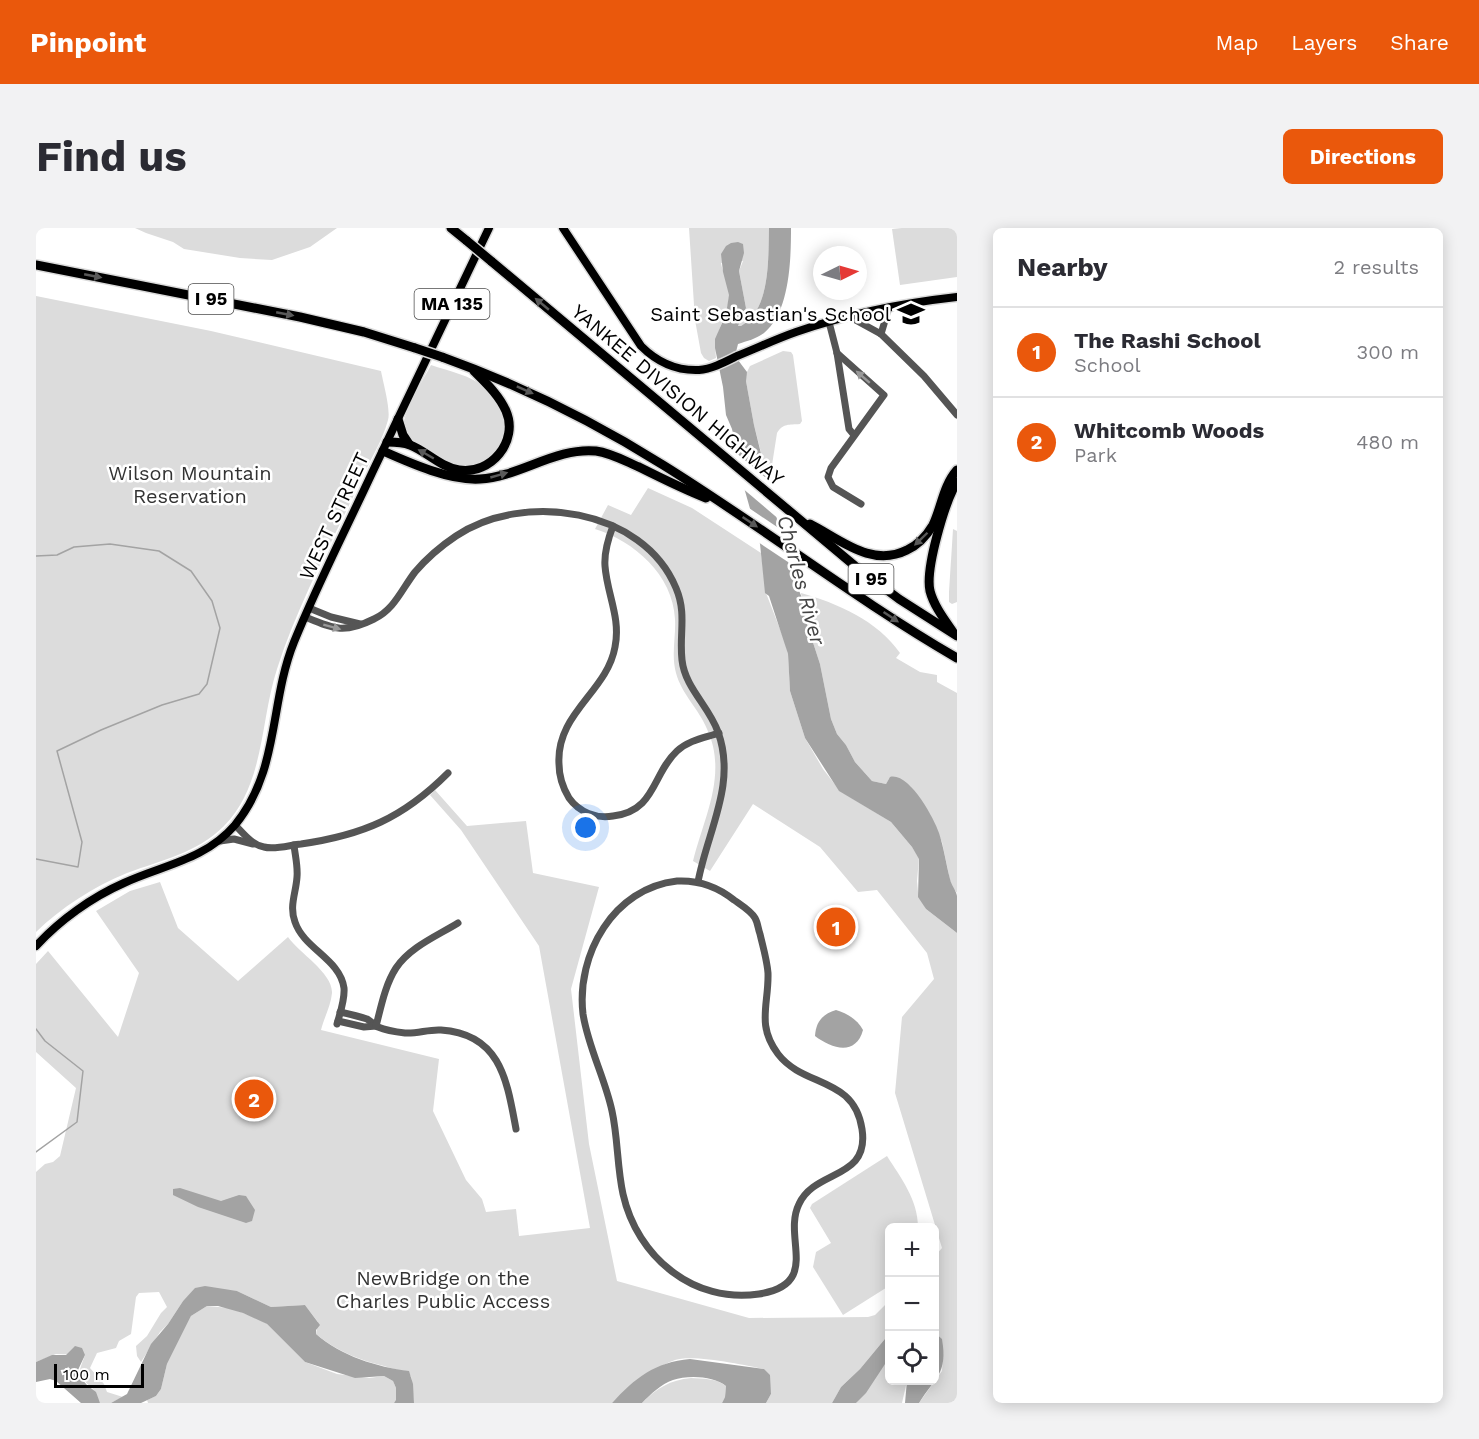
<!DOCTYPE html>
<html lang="en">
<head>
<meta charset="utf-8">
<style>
	body { margin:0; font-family:"Work Sans",sans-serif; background:#f2f2f3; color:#2b2b33 }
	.controls { position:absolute; right:18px; bottom:18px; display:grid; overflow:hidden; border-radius:9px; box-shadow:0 3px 15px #0003 }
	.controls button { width:54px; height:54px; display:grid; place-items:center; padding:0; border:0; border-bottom:2px solid #e1e1e2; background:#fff; color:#2b2b33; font:30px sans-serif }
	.compass { position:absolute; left:777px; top:18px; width:54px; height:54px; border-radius:50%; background:#fff; box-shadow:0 3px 15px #0003; rotate:85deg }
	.scale { position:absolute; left:18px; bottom:15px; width:90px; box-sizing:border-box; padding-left:6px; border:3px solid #000; border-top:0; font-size:16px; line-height:21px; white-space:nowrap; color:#000; -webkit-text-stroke:4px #fff; paint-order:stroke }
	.you { position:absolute; left:550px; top:600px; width:21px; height:21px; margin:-15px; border:4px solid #fff; border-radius:50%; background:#1a73e8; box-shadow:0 0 0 9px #1a73e833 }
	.badge { display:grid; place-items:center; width:39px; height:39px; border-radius:50%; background:#ea580c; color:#fff; font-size:20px; font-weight:700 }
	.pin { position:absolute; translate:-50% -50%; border:3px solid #fff; box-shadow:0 2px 6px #0006 }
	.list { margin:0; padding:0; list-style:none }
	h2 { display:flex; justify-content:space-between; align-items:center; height:78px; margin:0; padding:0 24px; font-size:26px }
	h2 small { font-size:20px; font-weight:400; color:#7c7c81 }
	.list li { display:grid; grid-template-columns:39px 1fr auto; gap:18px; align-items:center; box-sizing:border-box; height:90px; padding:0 24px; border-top:2px solid #e1e1e2 }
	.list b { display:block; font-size:22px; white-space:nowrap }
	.list p { margin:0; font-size:20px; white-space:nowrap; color:#7c7c81 }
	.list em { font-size:20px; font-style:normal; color:#7c7c81 }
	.icon { flex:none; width:33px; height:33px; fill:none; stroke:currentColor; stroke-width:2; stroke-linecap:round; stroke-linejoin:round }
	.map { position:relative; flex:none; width:921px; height:1175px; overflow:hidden; border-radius:9px }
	header { display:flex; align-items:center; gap:36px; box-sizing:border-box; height:84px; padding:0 30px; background:#ea580c; color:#fff }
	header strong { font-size:28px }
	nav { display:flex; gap:33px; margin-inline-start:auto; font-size:21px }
	.intro { display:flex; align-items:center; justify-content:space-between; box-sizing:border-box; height:144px; padding:0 36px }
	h1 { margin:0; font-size:42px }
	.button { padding:15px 27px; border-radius:9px; background:#ea580c; color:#fff; font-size:21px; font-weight:700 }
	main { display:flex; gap:36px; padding:0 36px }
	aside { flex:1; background:#fff; border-radius:9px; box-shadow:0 3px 15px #0003 }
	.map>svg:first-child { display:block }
	.green { fill:#dcdcdc }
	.water { fill:#a3a3a3 }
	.pier { fill:#fff }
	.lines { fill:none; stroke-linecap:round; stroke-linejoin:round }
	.stream { stroke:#a3a3a3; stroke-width:1.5 }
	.major-casing { stroke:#dbdbdb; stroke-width:11 }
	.highway-casing { stroke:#dbdbdb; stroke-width:12 }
	.minor { stroke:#555; stroke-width:7 }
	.major { stroke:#000; stroke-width:8 }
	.highway { stroke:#000; stroke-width:9 }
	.highway-bridge-casing { stroke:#dbdbdb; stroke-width:12; stroke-linecap:butt }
	.highway-bridge { stroke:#000; stroke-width:9 }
	.oneway { fill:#595959 }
	.oneway2 { fill:#999 }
	.labels { text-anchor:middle; stroke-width:5; stroke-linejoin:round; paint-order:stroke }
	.shield { fill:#fff; stroke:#4c4c4c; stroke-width:1.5 }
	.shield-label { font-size:18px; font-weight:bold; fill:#000 }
	.poi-label { font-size:20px; fill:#000; stroke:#fff; text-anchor:end }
	.street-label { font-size:20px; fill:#000; stroke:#fff }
	.park-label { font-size:20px; fill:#333; stroke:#fff }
	.water-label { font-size:21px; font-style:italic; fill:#444; stroke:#fff }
</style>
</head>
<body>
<header>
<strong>Pinpoint</strong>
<nav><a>Map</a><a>Layers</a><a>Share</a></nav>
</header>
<div class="intro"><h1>Find us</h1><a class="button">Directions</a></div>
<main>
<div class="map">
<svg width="921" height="1175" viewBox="0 0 921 1175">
	<rect width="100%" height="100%" fill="#fff"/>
	<g class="green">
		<path d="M99,0H301L274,19L236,32L204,30L148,21L137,14L110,5Z"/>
		<path d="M653,0H733C732,29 735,82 705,98H702L710,80L703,43L707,33L685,35C687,46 694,58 693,69C691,93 677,103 680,130L673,133L668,130L665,125L659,92Z"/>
		<path d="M866,0H921V49L864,57L856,1Z"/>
		<path d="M0,68L175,103L345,143C347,154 355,182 352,192C347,212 333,234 324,254C296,314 261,378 241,441C224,493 229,556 188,598C161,625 126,632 91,645C57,659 26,679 0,704Z"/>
		<path d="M747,123L755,124L757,127L766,193L764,196C753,197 747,195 741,205L736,237L730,244L718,197L710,153V146L714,138Z"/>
		<path d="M395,137C412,143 435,147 449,160C482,190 472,242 422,237C410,236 399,227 389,222C378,216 367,209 368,195C369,181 388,150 395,137Z"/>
		<path d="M612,260L656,280L725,325L730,365L749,414L752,426L754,463L769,510L787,541L804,563L855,594L876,619L883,630L881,653L882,664L890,681L921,705V1175H883L906,1143L907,1129L906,1112L898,1105L899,1028L906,1020L859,865L866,789L898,751L891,725L841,662L822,664L784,619L717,576L674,643L657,633C668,589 692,546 671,501C663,481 646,467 640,445C635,427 640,409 639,391C637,347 598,313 559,301L572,277L595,287Z"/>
		<path d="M917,301L921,303V374L916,376L913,374V364Z"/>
		<path d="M765,365C801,375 842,393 864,425L860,430L884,444L901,447V454L921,465V665L915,657L906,614L894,586L874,558L853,551L850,556L836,553L819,534L810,517L801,506L795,491L784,436L769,390Z"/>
		<path d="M399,562L431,598L490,593L497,645L563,659L535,761L553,916L581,1053L713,1090L832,1089L839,1087L853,1073V1106L824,1141L805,1159L796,1175H730L735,1166L728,1141C708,1137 657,1126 639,1132C623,1137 587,1163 576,1175H378L375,1148C361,1140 345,1138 330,1133C312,1127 294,1118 280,1106L282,1094L269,1077L235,1079L201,1063L159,1061L147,1073L132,1096L124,1104L105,1134L101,1128L100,1118L111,1108L125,1085L131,1079L123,1064L103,1065L100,1069L95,1106L83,1113L80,1120L61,1125L54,1140L68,1156L71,1164L87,1169L75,1175H64C61,1171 60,1165 57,1161C41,1146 41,1149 49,1127L20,1126L0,1134V944L9,936L17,934L24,928L40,860L0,824V736L12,723L82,809L103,745L60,683L94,663L124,654L142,700L202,753L252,709C263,725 297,745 296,765C295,777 288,790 285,802L403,831L397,883L430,952L446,971L450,984L480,981L483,1008L554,1000L503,718L425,602L394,567Z"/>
		<path d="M851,928C865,950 882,972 882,999L854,1000L853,1058L807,1087L777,1039L780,1024L795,1015L774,980L776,976Z"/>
		<path d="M171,1078L194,1080L221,1090L231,1096L269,1134L301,1146L333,1150L348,1148L357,1153L360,1160V1173L358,1175H112L111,1172L120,1168L125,1161L131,1136L155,1088Z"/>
		<path d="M853,1130L854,1152L871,1153L866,1175H820Z"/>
		<path d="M655,1150C668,1151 680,1150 690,1158L689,1169L686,1175H606C621,1160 634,1152 655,1150Z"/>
	</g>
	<g class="water">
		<path d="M733,0H755C755,31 754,84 728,105C720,111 711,113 702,116L700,124L702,132L711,144L710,153L718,197L750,328L767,373L769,390L784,436L795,491L801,506L810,517L819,534L836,553L850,556L854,549C873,544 898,590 903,605C908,620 910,636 914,651C915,657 920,662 921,668C921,680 921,693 921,705L890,681L882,669L883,631L876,619L855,594L803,563L769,510L754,463L752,426L733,368L729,365L724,316L709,263L696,201L690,187L687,159L679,120V111L690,86L693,67L687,44L685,26L690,18L695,15L702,14L707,16L708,25L703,43L710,80L702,98H705C735,82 732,29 733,0Z"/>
		<path d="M800,782C811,785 822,792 827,802C820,828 796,821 779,808C780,793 787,786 800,782Z"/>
		<path d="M144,960L185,973L203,967L210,968L219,982L216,993L210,995L162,979L137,967V961Z"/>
		<path d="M169,1058L201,1063L235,1079L269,1077L284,1097L280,1102V1106C305,1128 341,1139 373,1143L377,1156L378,1175H358L360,1172V1160L357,1153L348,1148L319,1150L269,1134L231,1096L207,1085L182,1078H171L155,1088L131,1136L125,1161L120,1168L105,1175H75L91,1166L115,1116L132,1096L147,1073L159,1060Z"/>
		<path d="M899,1105L906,1111C912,1146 899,1149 883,1175H869L871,1153L898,1152Z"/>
		<path d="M853,1106V1130L830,1165L820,1175H796L805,1159L824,1141Z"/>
		<path d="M39,1118L46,1120L49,1127L42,1142V1147L51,1157L60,1164L64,1175H45L20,1153L14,1151L0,1154V1134L16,1127H30Z"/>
		<path d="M654,1131L728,1141L734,1147L735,1166L730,1175H686L689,1169L690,1158C678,1148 652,1147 637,1152C625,1156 615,1166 606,1175H576C599,1150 619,1134 654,1131Z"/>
	</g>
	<g class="pier">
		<path d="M698,223L736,255L745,293L705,259Z"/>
		<path d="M710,278L747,303L755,336L719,312Z"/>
	</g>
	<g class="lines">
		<g class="stream">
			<path d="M0,328L21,327L38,319L74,316L123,323L155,343L176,373L184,400L171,456L163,466L126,477L65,502L21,523L46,614L42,639L0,631"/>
			<path d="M0,801L9,813L47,843L41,894L0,924"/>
		</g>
		<defs>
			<g id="major">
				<path d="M527,0L605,118C621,134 640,143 663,142C676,141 689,134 701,128C721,120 740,111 760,104C812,86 867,75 921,69"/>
				<path d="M0,718C24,692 56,669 88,655C127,637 169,632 199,597C244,542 233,476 258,414C281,357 310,301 336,245C375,164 414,82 453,0"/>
			</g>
			<g id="highway">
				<path d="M415,0L431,13"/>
				<path d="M455,33L819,338L863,371L921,408"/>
				<path d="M0,37L264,89L328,104L379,120"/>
				<path d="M406,129C484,157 557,193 627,237C727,299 819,371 921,430"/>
				<path d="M362,191L367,207L373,216"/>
				<path d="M351,214C358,214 367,214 374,217C390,223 404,239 423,242C455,247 483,213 470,183C463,167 450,155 438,143"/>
				<path d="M347,223C374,235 414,253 444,251C483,249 520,219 560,223C575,225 589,233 603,239C625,250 647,261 670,270"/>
				<path d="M774,296C804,311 835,340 871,322C882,317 891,307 897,297C906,278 907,258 921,242"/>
				<path d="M917,404C908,391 898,378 894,363C889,341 909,273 921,254"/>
			</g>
		</defs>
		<use href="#major" class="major-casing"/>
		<use href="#highway" class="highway-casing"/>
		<g class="minor">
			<path d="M814,89L845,106L888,148L921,187"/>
			<path d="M793,94L801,125L813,201L818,207"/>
			<path d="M845,106L853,79"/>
			<path d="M801,125L848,167L795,240L792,249L797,259L825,276"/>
			<path d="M577,298C572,311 568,324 569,338C571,366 585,390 579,419C571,464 520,485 523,536C523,548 527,560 533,570C543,584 560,591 577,588C620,583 616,546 641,523C653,512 668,510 683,505"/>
			<path d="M273,380L295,389L324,396"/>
			<path d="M269,389C298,401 308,406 338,391C358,382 366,361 379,344C391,330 405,318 420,308C487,263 607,280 640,360C651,386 643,406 646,432C649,460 673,478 682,504C701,556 671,604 662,654"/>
			<path d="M199,597C207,605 216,617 228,619C239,622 254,617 265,616C327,607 367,590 412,545"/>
			<path d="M184,613L198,611L217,616"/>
			<path d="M258,617C259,627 262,638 261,649C260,665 253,678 259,694C268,721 304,731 308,760C309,772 304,785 301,796"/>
			<path d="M641,653C662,652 682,659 698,672C705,677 715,683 719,690C722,695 722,701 724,706C727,719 731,732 732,745C733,776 720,797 742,826C768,860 818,848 826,901C834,952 779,941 763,976C746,1010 786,1056 723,1066C658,1076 601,1029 587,966C581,939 582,910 576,883C569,850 552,819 547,786C540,726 578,660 641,653Z"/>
			<path d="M304,784C313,786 322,788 331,791C335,793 338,797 342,799C349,802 360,804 369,805C381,806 393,801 405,802C465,806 471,853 480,901"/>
			<path d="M302,793L328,799L340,798"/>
			<path d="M340,798C345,779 349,757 360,740C374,719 401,708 422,695"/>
		</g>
		<use href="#major" class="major"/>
		<use href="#highway" class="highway"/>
		<defs>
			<g id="highway-bridge">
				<path d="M431,13L455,33"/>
				<path d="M379,120L406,129"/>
			</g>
		</defs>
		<use href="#highway-bridge" class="highway-bridge-casing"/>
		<use href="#highway-bridge" class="highway-bridge"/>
	</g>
	<defs><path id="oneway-solid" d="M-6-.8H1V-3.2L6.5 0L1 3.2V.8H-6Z" transform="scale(1.5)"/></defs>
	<g class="oneway">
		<use href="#oneway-solid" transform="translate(57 48) rotate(11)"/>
		<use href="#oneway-solid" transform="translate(506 76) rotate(-140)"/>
		<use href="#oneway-solid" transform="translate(249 86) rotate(11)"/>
		<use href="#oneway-solid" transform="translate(489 162) rotate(24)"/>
		<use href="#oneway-solid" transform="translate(390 226) rotate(-150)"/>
		<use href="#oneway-solid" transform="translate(463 247) rotate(-16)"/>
		<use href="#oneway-solid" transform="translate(714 294) rotate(34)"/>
		<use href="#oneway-solid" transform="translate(885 311) rotate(136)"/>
		<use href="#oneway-solid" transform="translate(855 389) rotate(34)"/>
	</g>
	<g class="oneway2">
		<use href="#oneway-solid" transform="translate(827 149) rotate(-139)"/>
		<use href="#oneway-solid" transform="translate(296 399) rotate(15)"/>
	</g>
	<defs>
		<symbol id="school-bare" viewBox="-9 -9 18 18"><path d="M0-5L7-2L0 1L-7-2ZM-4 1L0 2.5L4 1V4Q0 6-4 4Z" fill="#000" stroke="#fff" stroke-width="2.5" paint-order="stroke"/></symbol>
	</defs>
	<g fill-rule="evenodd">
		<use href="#school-bare" x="856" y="67" width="38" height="38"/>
	</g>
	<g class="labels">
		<g class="shield">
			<rect x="152.5" y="56" width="45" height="30" rx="4.5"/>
			<rect x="378.5" y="61" width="75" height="30" rx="4.5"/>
			<rect x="812.5" y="336" width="45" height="30" rx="4.5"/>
		</g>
		<g class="shield-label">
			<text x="175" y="77">I 95</text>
			<text x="416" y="82">MA 135</text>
			<text x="835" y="357">I 95</text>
		</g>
		<g class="poi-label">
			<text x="855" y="93">Saint Sebastian's School</text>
		</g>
		<g class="street-label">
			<text transform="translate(642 167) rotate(40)" y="7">YANKEE DIVISION HIGHWAY</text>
			<text transform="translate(298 288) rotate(-65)" y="7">WEST STREET</text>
		</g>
		<g class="park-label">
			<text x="154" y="252">Wilson Mountain<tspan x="154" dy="23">Reservation</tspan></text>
			<text x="407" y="1057">NewBridge on the<tspan x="407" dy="23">Charles Public Access</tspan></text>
		</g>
		<g class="water-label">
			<text transform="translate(765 352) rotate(75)" y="7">Charles River</text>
		</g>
	</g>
</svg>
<div class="controls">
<button>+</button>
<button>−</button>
<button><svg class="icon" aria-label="locate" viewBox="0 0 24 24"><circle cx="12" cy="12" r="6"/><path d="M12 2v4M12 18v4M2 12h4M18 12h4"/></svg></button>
</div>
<svg class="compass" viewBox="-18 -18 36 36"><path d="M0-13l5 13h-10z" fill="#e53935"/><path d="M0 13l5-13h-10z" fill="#7c7c81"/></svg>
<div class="scale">100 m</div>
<div class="you"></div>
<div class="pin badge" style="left:800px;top:699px">1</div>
<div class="pin badge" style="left:218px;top:871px">2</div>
</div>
<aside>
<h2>Nearby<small>2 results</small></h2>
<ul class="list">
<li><span class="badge">1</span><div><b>The Rashi School</b><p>School</p></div><em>300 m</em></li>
<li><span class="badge">2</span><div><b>Whitcomb Woods</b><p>Park</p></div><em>480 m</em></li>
</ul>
</aside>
</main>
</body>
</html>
